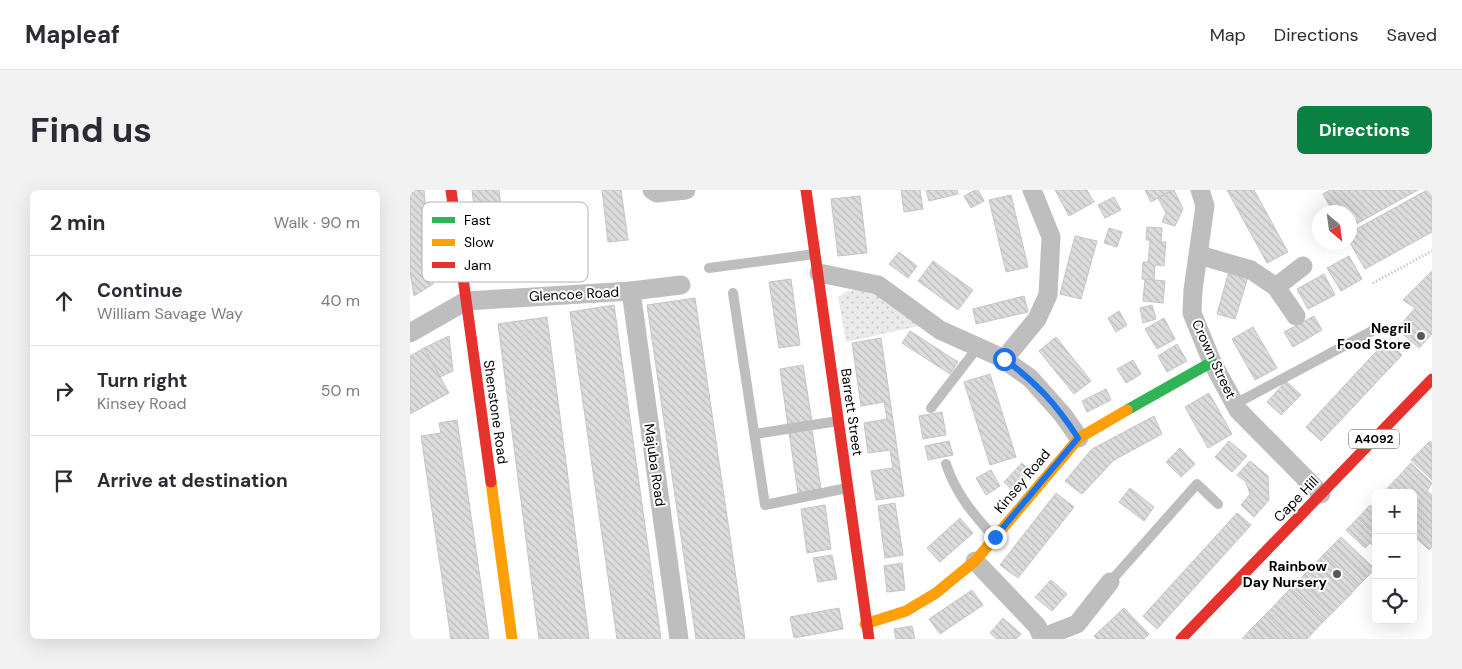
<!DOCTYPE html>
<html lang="en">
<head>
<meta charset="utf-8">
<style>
	body { margin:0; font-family:"DM Sans",sans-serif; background:#f2f2f3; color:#2b2b33 }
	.controls { position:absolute; right:15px; bottom:15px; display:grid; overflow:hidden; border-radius:8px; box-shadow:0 5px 20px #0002 }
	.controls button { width:45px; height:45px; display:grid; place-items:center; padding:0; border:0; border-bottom:1px solid #e1e1e2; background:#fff; color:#2b2b33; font:25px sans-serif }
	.compass { position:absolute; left:902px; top:15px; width:45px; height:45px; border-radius:50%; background:#fff; box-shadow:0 5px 20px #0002; rotate:151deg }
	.stop { position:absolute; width:15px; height:15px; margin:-11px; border:4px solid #1a73e8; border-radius:50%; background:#fff }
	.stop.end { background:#1a73e8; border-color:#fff; box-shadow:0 1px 5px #0008 }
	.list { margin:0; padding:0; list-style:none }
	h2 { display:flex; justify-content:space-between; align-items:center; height:65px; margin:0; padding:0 20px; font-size:21px }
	h2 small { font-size:16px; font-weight:400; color:#7c7c81 }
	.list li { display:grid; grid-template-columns:32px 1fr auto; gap:15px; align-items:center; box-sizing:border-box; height:90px; padding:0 20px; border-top:1px solid #e1e1e2 }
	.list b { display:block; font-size:19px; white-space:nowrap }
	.list p { margin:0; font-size:16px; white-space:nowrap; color:#7c7c81 }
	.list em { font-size:16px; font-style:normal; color:#7c7c81 }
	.icon { flex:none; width:28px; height:28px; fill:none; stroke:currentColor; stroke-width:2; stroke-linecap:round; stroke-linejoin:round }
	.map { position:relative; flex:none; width:1022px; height:449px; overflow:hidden; border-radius:8px }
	header { display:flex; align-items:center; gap:30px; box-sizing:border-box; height:70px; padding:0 25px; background:#fff; border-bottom:1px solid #e1e1e2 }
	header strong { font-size:24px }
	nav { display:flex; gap:28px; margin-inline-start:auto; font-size:18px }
	.intro { display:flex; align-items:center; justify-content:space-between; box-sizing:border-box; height:120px; padding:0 30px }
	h1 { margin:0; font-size:35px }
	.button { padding:12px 22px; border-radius:8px; background:#0b8043; color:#fff; font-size:18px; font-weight:700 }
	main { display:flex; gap:30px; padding:0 30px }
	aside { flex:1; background:#fff; border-radius:8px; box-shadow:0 5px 20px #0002 }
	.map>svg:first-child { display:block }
	.grass { fill:url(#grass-dots) }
	.building { fill:url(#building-back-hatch); stroke:#c5c5c5 }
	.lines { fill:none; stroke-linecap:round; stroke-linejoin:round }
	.path { stroke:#b8b8b8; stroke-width:3; stroke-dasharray:1 2.5; stroke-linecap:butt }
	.lane { stroke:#bebebe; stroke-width:10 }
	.street { stroke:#bebebe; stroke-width:19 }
	.fast { stroke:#30b455; stroke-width:11 }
	.slow { stroke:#ff9f0a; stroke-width:11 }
	.jam { stroke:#e5322d; stroke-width:11 }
	.route { stroke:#1a73e8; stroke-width:6 }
	.poi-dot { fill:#595959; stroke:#fff; stroke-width:2 }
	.labels { text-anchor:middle; stroke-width:4; stroke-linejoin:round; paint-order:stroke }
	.shield { fill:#fff; stroke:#4c4c4c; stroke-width:1 }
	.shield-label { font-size:12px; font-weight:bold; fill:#000 }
	.street-label { font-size:14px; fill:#000; stroke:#fff }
	.poi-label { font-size:14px; font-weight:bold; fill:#000; stroke:#fff; text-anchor:end }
	.key { fill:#fff; stroke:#b2b2b2; stroke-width:1 }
	.key-label { font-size:14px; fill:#000 }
</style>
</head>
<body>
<header>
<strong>Mapleaf</strong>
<nav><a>Map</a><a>Directions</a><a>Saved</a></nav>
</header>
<div class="intro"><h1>Find us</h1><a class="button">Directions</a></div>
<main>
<aside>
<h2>2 min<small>Walk · 90 m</small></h2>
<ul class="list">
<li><svg class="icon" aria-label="ahead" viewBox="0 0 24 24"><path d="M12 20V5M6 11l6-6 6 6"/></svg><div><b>Continue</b><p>William Savage Way</p></div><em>40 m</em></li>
<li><svg class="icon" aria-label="right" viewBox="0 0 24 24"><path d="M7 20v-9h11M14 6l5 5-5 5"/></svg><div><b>Turn right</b><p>Kinsey Road</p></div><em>50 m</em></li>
<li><svg class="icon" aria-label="arrive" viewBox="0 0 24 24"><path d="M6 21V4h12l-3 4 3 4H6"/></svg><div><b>Arrive at destination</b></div></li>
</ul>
</aside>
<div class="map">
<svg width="1022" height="449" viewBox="0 0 1022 449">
	<defs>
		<pattern id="grass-dots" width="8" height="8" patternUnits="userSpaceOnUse" patternTransform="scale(1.25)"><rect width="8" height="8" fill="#eaeaea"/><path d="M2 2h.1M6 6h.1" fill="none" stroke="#c7c7c7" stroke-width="1.8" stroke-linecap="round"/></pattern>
		<pattern id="building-back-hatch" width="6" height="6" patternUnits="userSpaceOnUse" patternTransform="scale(1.25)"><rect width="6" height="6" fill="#dcdcdc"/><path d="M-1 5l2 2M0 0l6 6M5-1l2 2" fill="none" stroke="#bbb"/></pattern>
	</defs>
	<rect width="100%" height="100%" fill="#fff"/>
	<path class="grass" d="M458,98L509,136L436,152L428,107L437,101Z"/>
	<g class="building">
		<path d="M0,0H14L23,94L4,106L0,82Z"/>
		<path d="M62,0H89L100,86L73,90Z"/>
		<path d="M192,0H211L218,50L198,52Z"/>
		<path d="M491,0H510L513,19L494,22Z"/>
		<path d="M516,0H547L548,4L519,11Z"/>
		<path d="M565,0H568L574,11L561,18L554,6Z"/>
		<path d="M645,0H677L684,12L659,26Z"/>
		<path d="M735,0H762L741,12Z"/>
		<path d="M764,0L773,19L765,36L752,32L756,23L748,8Z"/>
		<path d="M817,0H844L878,62L857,73Z"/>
		<path d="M920,0H1008L939,38V22H923L913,4Z"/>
		<path d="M1017,0H1022V42L955,79L939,51V43Z"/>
		<path d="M601,5L618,77L596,82L579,10Z"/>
		<path d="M450,6L457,63L428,66L421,9Z"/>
		<path d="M704,7L711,20L695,28L688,15Z"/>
		<path d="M737,37L752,38L751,52H756L754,76L745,75L744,90L732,89L733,72H738L740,50H736Z"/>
		<path d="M699,38L712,42L707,57L694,53Z"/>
		<path d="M665,46L687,51L671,109L650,104Z"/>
		<path d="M489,62L507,76L498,88L479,74Z"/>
		<path d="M939,66L952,89L931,101L917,78Z"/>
		<path d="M523,71L563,100L548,120L508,91Z"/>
		<path d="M819,81L838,87L825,129L807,124Z"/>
		<path d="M1022,81V144L1009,158L987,139L1005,118L993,110Z"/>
		<path d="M914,84L925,105L898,119L887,99Z"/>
		<path d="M381,89L390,155L369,158L359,92Z"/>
		<path d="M735,89L755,91L753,113L733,111Z"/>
		<path d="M614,106L618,122L566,134L563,119Z"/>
		<path d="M285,108L335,449H286L237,115Z"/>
		<path d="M204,115L251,449H207L160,122Z"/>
		<path d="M742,115L746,129L733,133L730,118Z"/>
		<path d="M709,121L717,135L706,142L698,128Z"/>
		<path d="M904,126L912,140L883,157L874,142Z"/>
		<path d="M137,127L179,449H129L88,134Z"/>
		<path d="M754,128L765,149L747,159L735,139Z"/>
		<path d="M843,137L867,178L845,190L822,149Z"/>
		<path d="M500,141L548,172L540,184L492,153Z"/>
		<path d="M39,146L43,181L30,187L14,158Z"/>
		<path d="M646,147L681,191L664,204L629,161Z"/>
		<path d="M471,148L494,306L466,310L461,281L483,278L480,260L458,263L454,233L477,229L474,212L451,216L442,153Z"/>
		<path d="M976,151L992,165L911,251L896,237Z"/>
		<path d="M767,154L777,171L757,182L748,166Z"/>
		<path d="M14,158L39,203L0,224V166Z"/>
		<path d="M723,170L731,184L716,193L707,179Z"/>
		<path d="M393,175L402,232L378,236L370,179Z"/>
		<path d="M580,184L606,267L580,275L554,192Z"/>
		<path d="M876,191L891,205L871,225L857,212Z"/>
		<path d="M696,199L701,210L677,222L672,211Z"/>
		<path d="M799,203L822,244L798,258L775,217Z"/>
		<path d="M532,222L536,245L513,249L509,226Z"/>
		<path d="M744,226L752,244L704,270L672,304L655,291L682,259Z"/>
		<path d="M47,230L79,449H41L11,246L31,243L29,233Z"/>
		<path d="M402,239L411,299L388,303L379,242Z"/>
		<path d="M539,251L543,265L518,270L515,256Z"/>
		<path d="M819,251L837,266L822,282L805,267Z"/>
		<path d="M1020,251L1022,253V271L1011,260Z"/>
		<path d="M770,258L785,274L771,287L756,272Z"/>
		<path d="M1011,260L1022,271V290L1001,270Z"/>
		<path d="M840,271L858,286L859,310L844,327L831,315L840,304L836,292L827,285Z"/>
		<path d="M612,273L621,282L603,301L594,292Z"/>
		<path d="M1001,273L1022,293L1017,301L1022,305V357L1019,360L1003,345V336L1006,333L1003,330V303H973Z"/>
		<path d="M581,280L590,296L576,305L566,288Z"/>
		<path d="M720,298L744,317L734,331L709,312Z"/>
		<path d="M646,303L664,317L608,388L590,375Z"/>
		<path d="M485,313L493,365L475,368L468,316Z"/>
		<path d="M415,315L421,359L397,363L391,319Z"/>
		<path d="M960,315L966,321V346L948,328Z"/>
		<path d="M827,323L841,335L747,439L733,426Z"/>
		<path d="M550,328L563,343L530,372L517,358Z"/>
		<path d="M948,328L966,346V359L960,353L955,358L936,340Z"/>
		<path d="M931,347L965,379L956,388L923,355Z"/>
		<path d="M923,355L956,388L948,396L914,364Z"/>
		<path d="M914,364L948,396L940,405L906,373Z"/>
		<path d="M422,365L427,389L408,392L403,368Z"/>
		<path d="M492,373L495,400L477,402L474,376Z"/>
		<path d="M906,373L940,405L931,414L898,381Z"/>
		<path d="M898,381L931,414L923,422L889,390Z"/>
		<path d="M641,390L657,404L642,421L625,407Z"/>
		<path d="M889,390L923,422L914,431L881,398Z"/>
		<path d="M881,398L914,431L906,439L872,407Z"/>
		<path d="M562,400L573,415L530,444L519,429Z"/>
		<path d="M872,407L906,439L898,448L864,416Z"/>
		<path d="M864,416L898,448L897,449H881L856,424Z"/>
		<path d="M429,418L433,439L384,448L380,427Z"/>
		<path d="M714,418L739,444L734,449H687L684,446Z"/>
		<path d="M856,424L881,449H864L847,433Z"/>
		<path d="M593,428L611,444L606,449H587L580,443Z"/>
		<path d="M847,433L864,449H847L839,441Z"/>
		<path d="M502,436L505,449H486L484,439Z"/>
		<path d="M839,441L847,449H832Z"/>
	</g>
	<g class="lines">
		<path class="path" d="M963,93L1022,61"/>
		<g class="lane">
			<path d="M299,78L405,64"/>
			<path d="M323,103L355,315L437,298"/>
			<path d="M825,214L962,141"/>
			<path d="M521,218L568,157"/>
			<path d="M345,244L428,231"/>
			<path d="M536,274C546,304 563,324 584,347"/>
			<path d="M700,392L787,294L808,314"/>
		</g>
		<g class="street">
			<path d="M242,0L247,3L276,0"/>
			<path d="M790,0L795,16L783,100L782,123L802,172L828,220L911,304"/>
			<path d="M789,65L841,80L866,97L886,126"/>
			<path d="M409,83L468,95L530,140L590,167L620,188L653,225L669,248"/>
			<path d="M866,97L893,76"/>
			<path d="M221,101L269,449"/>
			<path d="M0,143L56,111L221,101L271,95"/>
			<path d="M594,169L627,129L638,105L641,47L622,0"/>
			<path d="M565,371L627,436L633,449"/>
			<path d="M633,447L667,434L700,392"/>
		</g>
		<path class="fast" d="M717,220L802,172"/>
		<g class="slow">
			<path d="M81,292L102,449"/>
			<path d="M455,434L496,421L526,403L565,371L669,248L717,220"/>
		</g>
		<g class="jam">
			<path d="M41,0L81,292"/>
			<path d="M396,0L459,449"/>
			<path d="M771,449L1022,189"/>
		</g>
	</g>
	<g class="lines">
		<path class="route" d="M585,347L668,248C647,215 626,192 594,169"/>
	</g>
	<g class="poi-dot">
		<circle cx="1011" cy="146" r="5"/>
		<circle cx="927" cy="384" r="5"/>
	</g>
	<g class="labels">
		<rect class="shield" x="939" y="239.5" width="50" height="19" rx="4"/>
		<g class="shield-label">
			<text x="964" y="253">A4092</text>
		</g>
		<g class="street-label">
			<text transform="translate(164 104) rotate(-3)" y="5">Glencoe Road</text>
			<text transform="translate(804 169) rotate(65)" y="5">Crown Street</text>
			<text transform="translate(86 222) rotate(82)" y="5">Shenstone Road</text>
			<text transform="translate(442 222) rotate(82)" y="5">Barrett Street</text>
			<text transform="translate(245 275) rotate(82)" y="5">Majuba Road</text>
			<text transform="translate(612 291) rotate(-50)" y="5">Kinsey Road</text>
			<text transform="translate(886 309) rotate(-46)" y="5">Cape Hill</text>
		</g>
		<g class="poi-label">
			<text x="1001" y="143">Negril<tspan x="1001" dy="16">Food Store</tspan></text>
			<text x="917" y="381">Rainbow<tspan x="917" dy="16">Day Nursery</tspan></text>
		</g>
	</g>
	<rect x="12" y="12" width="166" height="80" rx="8" class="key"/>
	<rect x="22" y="27" width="23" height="6" fill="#30b455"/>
	<rect x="22" y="49" width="23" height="7" fill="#ff9f0a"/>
	<rect x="22" y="72" width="23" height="6" fill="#e5322d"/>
	<g class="key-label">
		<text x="54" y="35">Fast</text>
		<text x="54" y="57">Slow</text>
		<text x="54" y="80">Jam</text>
	</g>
</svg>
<div class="controls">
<button>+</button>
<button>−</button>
<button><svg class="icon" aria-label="locate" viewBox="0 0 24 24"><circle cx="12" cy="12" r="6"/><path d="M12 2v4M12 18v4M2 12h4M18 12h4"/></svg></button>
</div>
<svg class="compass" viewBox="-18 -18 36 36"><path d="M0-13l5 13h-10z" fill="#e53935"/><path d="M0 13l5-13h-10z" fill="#7c7c81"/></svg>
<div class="stop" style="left:594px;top:169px"></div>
<div class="stop end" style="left:585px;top:347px"></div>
</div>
</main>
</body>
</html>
